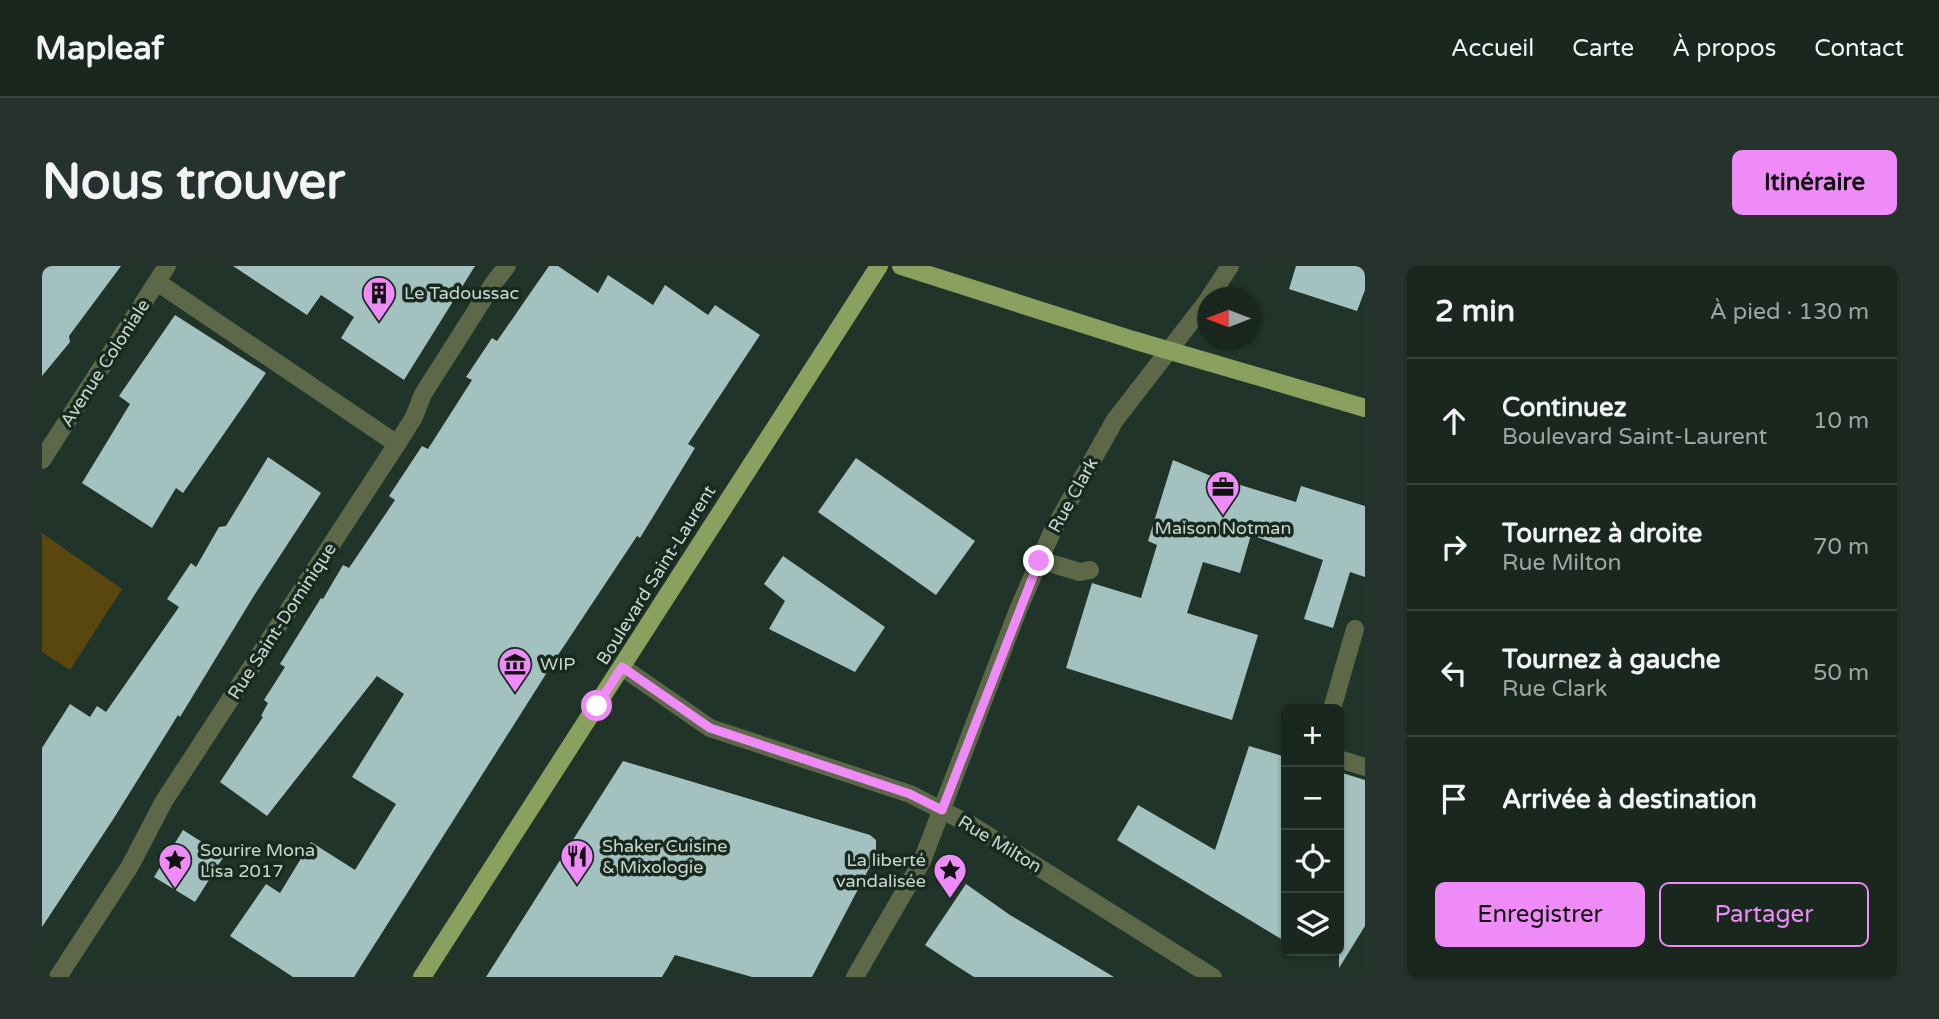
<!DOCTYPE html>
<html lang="fr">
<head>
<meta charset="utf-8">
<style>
	body { margin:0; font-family:"Varela Round",sans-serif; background:#26332c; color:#f1f3f6 }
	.controls { position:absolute; right:21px; bottom:21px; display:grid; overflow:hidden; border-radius:10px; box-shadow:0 2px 5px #0004 }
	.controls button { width:63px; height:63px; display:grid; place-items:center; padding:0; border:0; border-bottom:2px solid #37443d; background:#19271f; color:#f1f3f6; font:35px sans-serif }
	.compass { position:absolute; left:1155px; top:21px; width:63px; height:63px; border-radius:50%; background:#19271f; box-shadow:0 2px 5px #0004; rotate:270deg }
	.stop { position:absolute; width:21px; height:21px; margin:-16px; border:5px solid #ef8bf6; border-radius:50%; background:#fff }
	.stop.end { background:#ef8bf6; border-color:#fff; box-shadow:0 2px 7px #0008 }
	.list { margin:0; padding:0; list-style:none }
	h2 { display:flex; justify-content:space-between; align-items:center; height:91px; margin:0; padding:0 28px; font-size:30px }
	h2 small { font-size:23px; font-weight:400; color:#9fa5a4 }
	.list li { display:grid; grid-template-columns:46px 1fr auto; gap:21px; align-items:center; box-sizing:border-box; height:126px; padding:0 28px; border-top:2px solid #37443d }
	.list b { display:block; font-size:26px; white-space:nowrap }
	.list p { margin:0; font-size:23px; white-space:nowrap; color:#9fa5a4 }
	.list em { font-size:23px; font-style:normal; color:#9fa5a4 }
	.actions { display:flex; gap:14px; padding:21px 28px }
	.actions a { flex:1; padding:16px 0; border:2px solid #ef8bf6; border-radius:10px; text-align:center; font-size:24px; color:#ef8bf6 }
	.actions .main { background:#ef8bf6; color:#111 }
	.icon { flex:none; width:38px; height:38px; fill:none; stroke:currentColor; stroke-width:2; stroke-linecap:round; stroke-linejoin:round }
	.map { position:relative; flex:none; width:1323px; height:711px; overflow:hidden; border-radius:10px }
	header { display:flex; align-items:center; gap:42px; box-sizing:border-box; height:98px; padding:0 35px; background:#19271f; border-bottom:2px solid #37443d }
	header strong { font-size:33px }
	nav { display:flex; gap:38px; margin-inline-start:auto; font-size:24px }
	.intro { display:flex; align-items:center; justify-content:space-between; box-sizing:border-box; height:168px; padding:0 42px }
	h1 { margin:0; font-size:49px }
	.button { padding:18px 32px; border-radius:10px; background:#ef8bf6; color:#111; font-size:24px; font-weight:700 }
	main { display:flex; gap:42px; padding:0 42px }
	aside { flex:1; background:#19271f; border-radius:10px; box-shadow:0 2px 5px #0004 }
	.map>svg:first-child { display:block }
	.green { fill:#5a470d }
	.building { fill:#a3c1bf }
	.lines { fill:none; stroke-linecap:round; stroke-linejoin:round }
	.minor { stroke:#5d6849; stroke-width:18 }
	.major { stroke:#8aa05e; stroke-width:18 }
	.route { stroke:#ef8bf6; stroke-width:9 }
	.labels { text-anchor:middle; stroke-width:7; stroke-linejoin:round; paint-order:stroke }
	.poi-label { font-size:18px; fill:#cbd6cf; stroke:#182a1f; text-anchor:start }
	.street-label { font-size:18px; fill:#cbd6cf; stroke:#182a1f }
</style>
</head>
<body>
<header>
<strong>Mapleaf</strong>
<nav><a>Accueil</a><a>Carte</a><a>À propos</a><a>Contact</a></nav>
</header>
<div class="intro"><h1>Nous trouver</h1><a class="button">Itinéraire</a></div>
<main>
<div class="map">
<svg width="1323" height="711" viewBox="0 0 1323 711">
	<rect width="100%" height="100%" fill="#213429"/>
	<path class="green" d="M0,267L80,323L28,404L0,386Z"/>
	<g class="building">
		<path d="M0,0H79L27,70L28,76L0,110Z"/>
		<path d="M191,0H433L362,114L299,72L312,51L279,29L265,49Z"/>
		<path d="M507,0H516L556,27L566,9L611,39L623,19L666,49L673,39L718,69L646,178L653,182L598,272L595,270L516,389L312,711H251L188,670L224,618L238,627L269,576L313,604L354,538L310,511L362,428L335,410L225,550L178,516L221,451L219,450L226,437L222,434L243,401L238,398L279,332L281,333L301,299L307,302L353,234L347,230L380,180L386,183L430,114L424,111L450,72L455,75Z"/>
		<path d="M1254,0H1323V24L1315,45L1247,23Z"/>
		<path d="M133,49L224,107L141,227L134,222L110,262L40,217L88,138L77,130Z"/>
		<path d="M226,191L279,227L213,328L138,451L136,449L72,552L0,661V482L28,438L48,451L55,440L64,446L137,341L125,333L149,297L154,301L177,261L184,260Z"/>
		<path d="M814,192L933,275L894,329L776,246Z"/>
		<path d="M1131,194L1169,210L1254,236L1259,220L1323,240V311L1308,306L1291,362L1262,353L1281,294L1209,269L1198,307L1161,296L1145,347L1216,369L1190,454L1024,402L1050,317L1099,332L1115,279L1106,275Z"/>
		<path d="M741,290L843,361L813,406L727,363L743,335L722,318Z"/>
		<path d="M1207,480L1244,491V676L1075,574L1096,539L1173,584Z"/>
		<path d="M581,495L828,569L834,574V589L770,711H710L633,689L620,711H444Z"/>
		<path d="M1297,506L1323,514V660L1297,702Z"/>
		<path d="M141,564L182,590L153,636L112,611Z"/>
		<path d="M924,618L968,649L1072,711H932L913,699L883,679Z"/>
	</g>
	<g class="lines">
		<g class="minor">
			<path d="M115,16L355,178"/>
			<path d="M1167,32L1188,0"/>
			<path d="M0,194L125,0"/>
			<path d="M997,294L1038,306L1048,304"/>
			<path d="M580,401L668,462L868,528L931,560L1171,711"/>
			<path d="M1290,443L1313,363"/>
			<path d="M1297,493L1323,501"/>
			<path d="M16,711L88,600L122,535L355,178L372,151L381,128L451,18L465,0"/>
			<path d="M813,711L880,595L976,344L1010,266L1073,154L1166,34"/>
		</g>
		<g class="major">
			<path d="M859,0L1091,74L1323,142"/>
			<path d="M380,711L837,0"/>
		</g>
	</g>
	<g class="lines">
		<path class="route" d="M555,440L580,401L668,462L868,528L900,544L997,295"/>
	</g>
	<defs>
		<symbol id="building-pin" viewBox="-11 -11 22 30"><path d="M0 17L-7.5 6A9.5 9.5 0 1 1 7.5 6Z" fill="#ef8bf6" stroke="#182a1f"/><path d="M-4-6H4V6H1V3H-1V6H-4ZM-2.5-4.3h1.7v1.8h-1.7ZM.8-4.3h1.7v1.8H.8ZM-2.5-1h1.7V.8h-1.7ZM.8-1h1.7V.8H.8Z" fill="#111"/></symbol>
		<symbol id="office-pin" viewBox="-11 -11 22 30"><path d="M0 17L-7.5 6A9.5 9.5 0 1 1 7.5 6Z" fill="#ef8bf6" stroke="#182a1f"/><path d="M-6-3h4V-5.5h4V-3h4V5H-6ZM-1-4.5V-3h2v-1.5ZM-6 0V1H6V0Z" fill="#111"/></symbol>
		<symbol id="museum-pin" viewBox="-11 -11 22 30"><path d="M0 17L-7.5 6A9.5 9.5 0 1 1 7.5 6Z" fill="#ef8bf6" stroke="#182a1f"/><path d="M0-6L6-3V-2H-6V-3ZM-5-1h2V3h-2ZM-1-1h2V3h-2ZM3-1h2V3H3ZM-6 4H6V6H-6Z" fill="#111"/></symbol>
		<symbol id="restaurant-pin" viewBox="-11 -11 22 30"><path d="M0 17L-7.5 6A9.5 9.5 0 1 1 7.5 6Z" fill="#ef8bf6" stroke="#182a1f"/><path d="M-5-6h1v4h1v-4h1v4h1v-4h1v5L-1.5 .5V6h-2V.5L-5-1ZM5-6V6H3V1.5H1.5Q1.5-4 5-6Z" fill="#111"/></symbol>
		<symbol id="sight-pin" viewBox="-11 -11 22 30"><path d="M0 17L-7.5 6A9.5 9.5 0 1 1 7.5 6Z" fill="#ef8bf6" stroke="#182a1f"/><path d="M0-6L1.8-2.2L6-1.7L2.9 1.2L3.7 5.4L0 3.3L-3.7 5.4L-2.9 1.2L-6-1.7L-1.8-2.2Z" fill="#111"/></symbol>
	</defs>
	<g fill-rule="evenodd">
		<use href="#building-pin" x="318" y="8" width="38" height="52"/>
		<use href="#office-pin" x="1162" y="202" width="38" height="52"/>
		<use href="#museum-pin" x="454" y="379" width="38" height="52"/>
		<use href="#restaurant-pin" x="516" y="571" width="38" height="52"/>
		<use href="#sight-pin" x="114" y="575" width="38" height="52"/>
		<use href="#sight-pin" x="889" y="585" width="38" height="52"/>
	</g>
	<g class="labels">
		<g class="poi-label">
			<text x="362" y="33">Le Tadoussac</text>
			<text x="1181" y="268" text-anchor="middle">Maison Notman</text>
			<text x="498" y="404">WIP</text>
			<text x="560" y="586">Shaker Cuisine<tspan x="560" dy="21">&amp; Mixologie</tspan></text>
			<text x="158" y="590">Sourire Mona<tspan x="158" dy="21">Lisa 2017</tspan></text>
			<text x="884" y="600" text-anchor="end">La liberté<tspan x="884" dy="21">vandalisée</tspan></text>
		</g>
		<g class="street-label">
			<text transform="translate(63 97) rotate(-57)" y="6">Avenue Coloniale</text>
			<text transform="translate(1031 229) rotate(-61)" y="6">Rue Clark</text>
			<text transform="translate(614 309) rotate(-58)" y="6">Boulevard Saint-Laurent</text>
			<text transform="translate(240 355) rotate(-57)" y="6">Rue Saint-Dominique</text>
			<text transform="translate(958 578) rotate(31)" y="6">Rue Milton</text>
		</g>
	</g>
</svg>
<div class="controls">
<button>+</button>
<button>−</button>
<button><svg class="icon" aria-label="locate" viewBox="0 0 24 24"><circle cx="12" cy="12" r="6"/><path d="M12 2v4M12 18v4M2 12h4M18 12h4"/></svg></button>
<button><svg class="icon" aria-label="layers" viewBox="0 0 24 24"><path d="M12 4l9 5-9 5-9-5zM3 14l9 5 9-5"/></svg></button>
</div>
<svg class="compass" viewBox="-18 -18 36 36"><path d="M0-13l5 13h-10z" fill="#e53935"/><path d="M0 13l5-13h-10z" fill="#9fa5a4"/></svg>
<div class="stop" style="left:555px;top:440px"></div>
<div class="stop end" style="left:997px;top:295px"></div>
</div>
<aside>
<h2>2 min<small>À pied · 130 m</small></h2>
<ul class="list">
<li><svg class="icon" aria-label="ahead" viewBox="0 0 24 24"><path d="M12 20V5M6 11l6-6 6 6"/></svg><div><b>Continuez</b><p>Boulevard Saint-Laurent</p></div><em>10 m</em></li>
<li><svg class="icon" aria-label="right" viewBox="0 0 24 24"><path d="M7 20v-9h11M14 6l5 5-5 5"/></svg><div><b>Tournez à droite</b><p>Rue Milton</p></div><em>70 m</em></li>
<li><svg class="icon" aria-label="left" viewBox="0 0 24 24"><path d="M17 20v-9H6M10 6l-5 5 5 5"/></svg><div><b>Tournez à gauche</b><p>Rue Clark</p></div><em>50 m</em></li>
<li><svg class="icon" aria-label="arrive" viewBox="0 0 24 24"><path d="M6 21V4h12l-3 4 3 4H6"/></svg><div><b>Arrivée à destination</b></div></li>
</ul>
<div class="actions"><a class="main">Enregistrer</a><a>Partager</a></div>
</aside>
</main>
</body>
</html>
